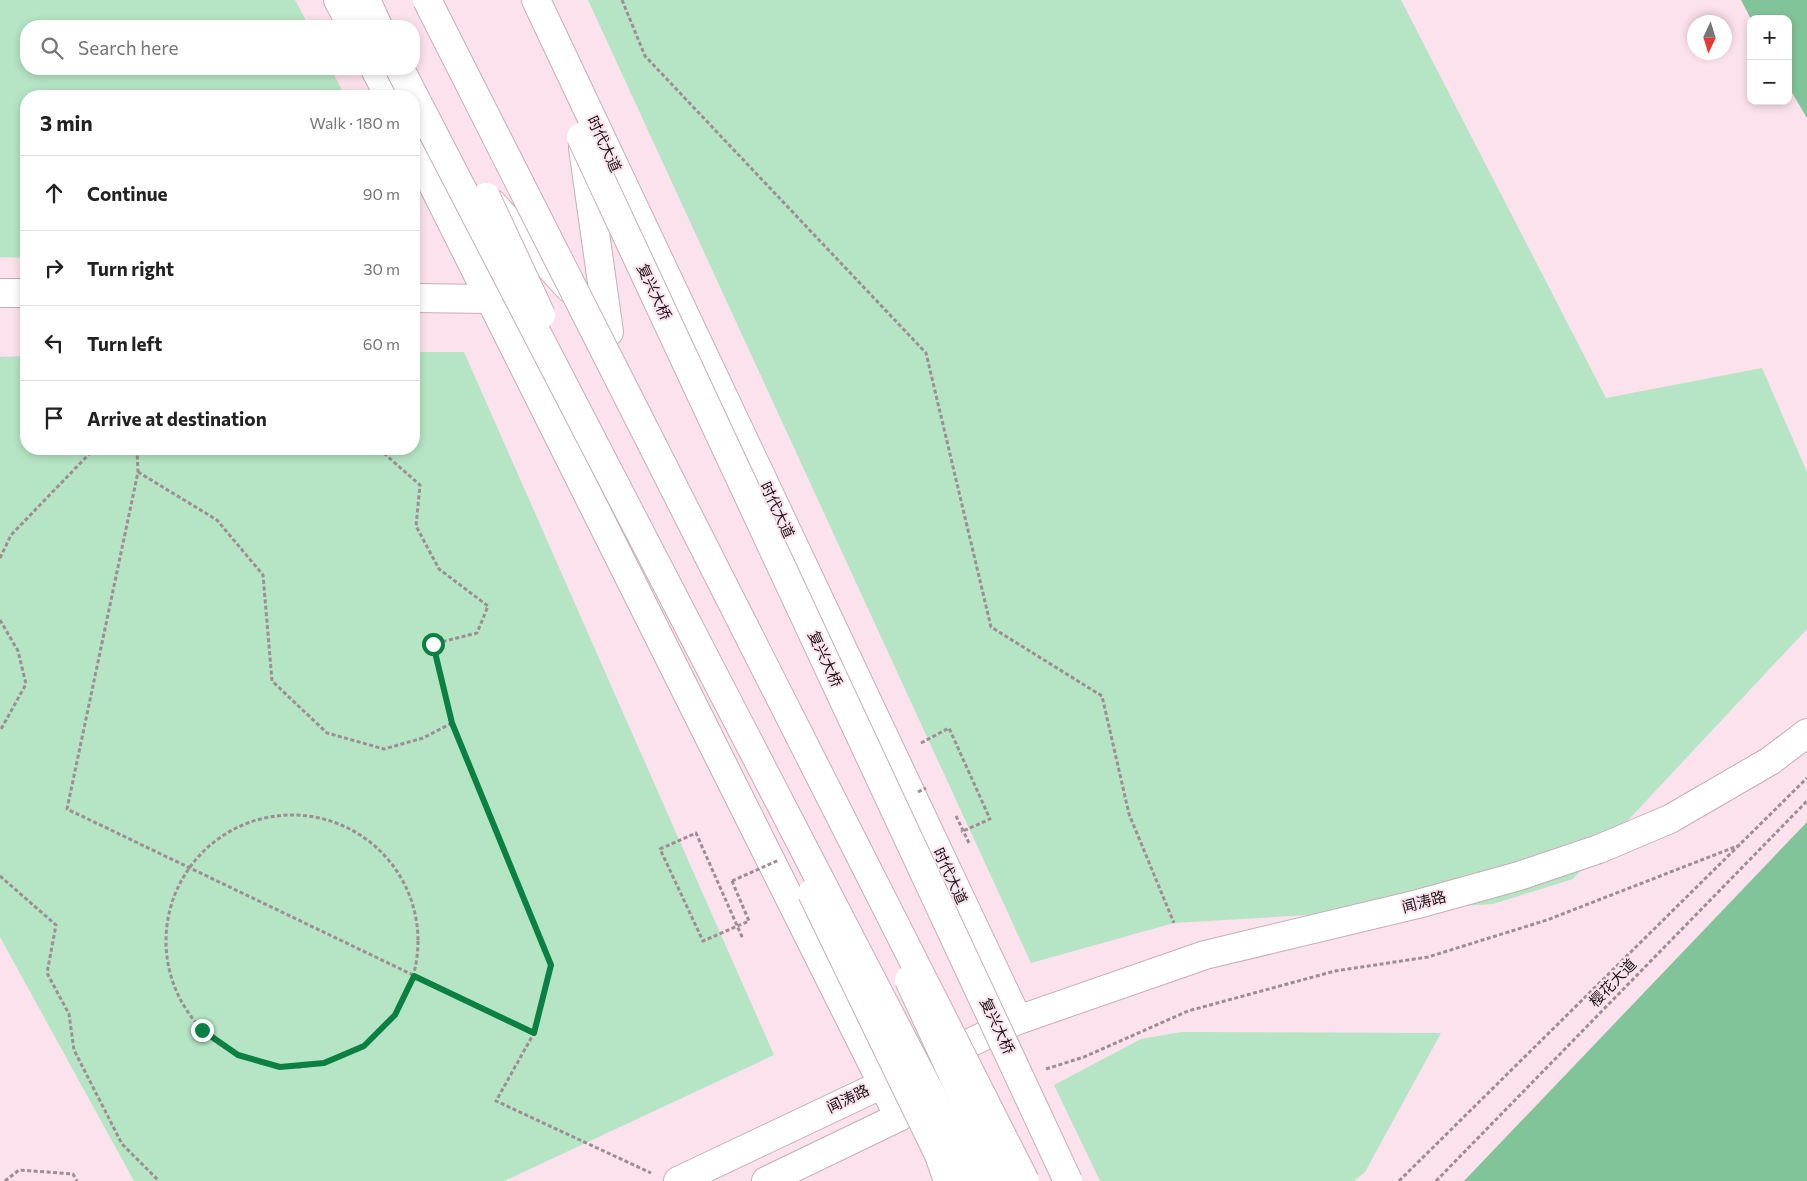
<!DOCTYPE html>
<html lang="en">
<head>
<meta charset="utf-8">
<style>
	body { margin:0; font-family:Commissioner,"Noto Sans SC",sans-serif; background:#f6f6f6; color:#222 }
	.controls { position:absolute; right:15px; top:15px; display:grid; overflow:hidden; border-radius:10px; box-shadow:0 2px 8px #0003 }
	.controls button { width:45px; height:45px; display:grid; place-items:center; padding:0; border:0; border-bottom:1px solid #e0e0e0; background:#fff; color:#222; font:25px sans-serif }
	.compass { position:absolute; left:1687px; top:15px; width:45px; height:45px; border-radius:50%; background:#fff; box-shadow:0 2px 8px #0003; rotate:184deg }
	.stop { position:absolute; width:15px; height:15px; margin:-11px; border:4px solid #0b8043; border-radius:50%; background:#fff }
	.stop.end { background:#0b8043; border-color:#fff; box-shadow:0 1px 5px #0008 }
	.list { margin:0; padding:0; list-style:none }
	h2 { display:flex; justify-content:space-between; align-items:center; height:65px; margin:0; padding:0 20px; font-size:21px }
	h2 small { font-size:16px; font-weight:400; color:#767676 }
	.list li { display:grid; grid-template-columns:32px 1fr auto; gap:15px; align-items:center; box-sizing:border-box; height:75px; padding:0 20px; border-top:1px solid #e0e0e0 }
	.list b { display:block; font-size:19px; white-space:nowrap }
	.list em { font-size:16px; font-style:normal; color:#767676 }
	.icon { flex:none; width:28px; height:28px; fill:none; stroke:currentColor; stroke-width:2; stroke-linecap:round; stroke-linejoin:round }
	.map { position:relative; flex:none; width:1807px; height:1181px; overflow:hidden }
	.search { position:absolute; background:#fff; box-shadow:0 2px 8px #0003; left:20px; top:20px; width:400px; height:55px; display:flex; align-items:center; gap:12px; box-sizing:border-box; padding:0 18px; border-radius:20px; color:#767676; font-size:19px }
	.panel { position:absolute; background:#fff; box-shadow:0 2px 8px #0003; left:20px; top:90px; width:400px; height:365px; border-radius:20px }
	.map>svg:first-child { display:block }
	.green { fill:#b5e5c4 }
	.water { fill:#82c499 }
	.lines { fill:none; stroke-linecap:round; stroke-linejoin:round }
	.street-casing { stroke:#c6aeb7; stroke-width:30 }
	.secondary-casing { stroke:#c6aeb7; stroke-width:30 }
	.primary-casing { stroke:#c6aeb7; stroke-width:30 }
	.highway-casing { stroke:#c6aeb7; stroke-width:30 }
	.path { stroke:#9f8d94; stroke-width:3; stroke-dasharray:4 2.5; stroke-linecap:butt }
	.street { stroke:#fff; stroke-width:28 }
	.secondary { stroke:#fff; stroke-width:28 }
	.primary { stroke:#fff; stroke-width:28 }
	.highway { stroke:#fff; stroke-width:28 }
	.primary-bridge-casing { stroke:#c6aeb7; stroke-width:30; stroke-linecap:butt }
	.highway-bridge-casing { stroke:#c6aeb7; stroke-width:30; stroke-linecap:butt }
	.path-bridge { stroke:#9f8d94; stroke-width:3; stroke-dasharray:4 2.5; stroke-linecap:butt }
	.primary-bridge { stroke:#fff; stroke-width:28 }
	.highway-bridge { stroke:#fff; stroke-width:28 }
	.route { stroke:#0b8043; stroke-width:6 }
	.labels { text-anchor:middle; stroke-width:4; stroke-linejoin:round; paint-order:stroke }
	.street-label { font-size:15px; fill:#1d1518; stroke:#fce2ec }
</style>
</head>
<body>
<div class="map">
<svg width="1807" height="1181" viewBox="0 0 1807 1181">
	<rect width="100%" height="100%" fill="#fce2ec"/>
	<g class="green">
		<path d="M0,0H295L309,26H26V69H331L345,96H26V258L0,257Z"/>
		<path d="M588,0H1401L1606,398L1762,368L1807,472V629L1573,879L1493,904L1174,923L1031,963Z"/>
		<path d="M414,352H464L774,1055L504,1181H134L0,937V357L26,356V449H414Z"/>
		<path d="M1181,1032L1441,1033L1365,1172L1354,1181H1100L1054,1085L1141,1039Z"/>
	</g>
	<g class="water">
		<path d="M1741,0H1807V118L1788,86V19H1751Z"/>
		<path d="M1807,822V1181H1464Z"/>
	</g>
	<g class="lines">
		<defs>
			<g id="street">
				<path d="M0,293H26"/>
				<path d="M414,298L490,299"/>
			</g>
			<g id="secondary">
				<path d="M678,1181L1018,1020L1205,955L1418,904L1519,876L1599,849L1670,819L1770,761L1807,733"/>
				<path d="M766,1181L899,1117L918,1101"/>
			</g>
			<g id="primary">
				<path d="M338,0L352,26"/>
				<path d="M536,0L1018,1020"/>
				<path d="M375,69L389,96"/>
				<path d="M414,147L899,1117"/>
				<path d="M583,148L609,332"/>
				<path d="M492,203L569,288"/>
			</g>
			<path id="highway" d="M366,0L378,26"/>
		</defs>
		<use href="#street" class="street-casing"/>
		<use href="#secondary" class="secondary-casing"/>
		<use href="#primary" class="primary-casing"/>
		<use href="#highway" class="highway-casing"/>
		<g class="path">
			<path d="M622,0L645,56L926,353L991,627L1102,696L1129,814L1174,923"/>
			<path d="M137,449L138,472L67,809L534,1033L496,1101L651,1173"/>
			<path d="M379,449L420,485L416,526L439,569L488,606L477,633L433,644L452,723L551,965L534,1033"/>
			<path d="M138,472L217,520L263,575L272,681L327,733L384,749L423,738L452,723"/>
			<path d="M0,558L11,535L94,449"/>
			<path d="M0,620L18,651L26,684L0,731"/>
			<path d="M921,743L949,728L990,819L961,832"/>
			<circle cx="292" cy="941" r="126"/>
			<path d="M956,816L969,843"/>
			<path d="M0,876L56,925L47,973L69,1014L74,1050L122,1144L159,1181"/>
			<path d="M732,881L749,921L703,941L660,849L696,833L743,939"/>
			<path d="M1046,1069L1084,1057L1188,1011L1335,971L1428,957L1547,920L1740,845"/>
			<path d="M5,1181L19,1170L73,1174L77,1181"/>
			<path d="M1399,1181L1807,778"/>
			<path d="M1436,1181L1807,801"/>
		</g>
		<use href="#street" class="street"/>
		<use href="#secondary" class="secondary"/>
		<use href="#primary" class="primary"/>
		<use href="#highway" class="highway"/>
		<defs>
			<g id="primary-bridge">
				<path d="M581,137L1068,1181"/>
				<path d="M486,197L541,315"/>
				<path d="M812,893L939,1155L948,1181"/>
				<path d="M909,980L1002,1181"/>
			</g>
			<g id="highway-bridge">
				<path d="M427,0L1025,1181"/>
				<path d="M400,69L934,1100L973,1181"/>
			</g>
		</defs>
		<use href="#primary-bridge" class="primary-bridge-casing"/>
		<use href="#highway-bridge" class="highway-bridge-casing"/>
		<g class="path-bridge">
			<path d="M918,792L926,788"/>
			<path d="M732,881L779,860"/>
		</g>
		<use href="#primary-bridge" class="primary-bridge"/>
		<use href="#highway-bridge" class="highway-bridge"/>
	</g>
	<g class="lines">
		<path class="route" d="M202,1030L238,1055L280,1067L324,1063L364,1046L395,1015L414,976L534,1033L551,965L452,723L433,644"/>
	</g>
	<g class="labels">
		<g class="street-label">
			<text transform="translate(604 144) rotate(65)" y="5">时代大道</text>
			<text transform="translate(654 292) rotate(65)" y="5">复兴大桥</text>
			<text transform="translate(777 510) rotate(65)" y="5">时代大道</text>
			<text transform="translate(825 659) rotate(65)" y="5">复兴大桥</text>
			<text transform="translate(950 876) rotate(65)" y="5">时代大道</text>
			<text transform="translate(1424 902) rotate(-15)" y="5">闻涛路</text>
			<text transform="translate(1613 983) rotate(-46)" y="5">樱花大道</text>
			<text transform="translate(997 1026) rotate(65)" y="5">复兴大桥</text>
			<text transform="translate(848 1099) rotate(-26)" y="5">闻涛路</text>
		</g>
	</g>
</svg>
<div class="controls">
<button>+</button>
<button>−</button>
</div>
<svg class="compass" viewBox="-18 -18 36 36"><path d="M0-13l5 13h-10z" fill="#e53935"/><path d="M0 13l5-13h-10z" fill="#767676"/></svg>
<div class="stop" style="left:433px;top:644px"></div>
<div class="stop end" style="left:202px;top:1030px"></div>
<div class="search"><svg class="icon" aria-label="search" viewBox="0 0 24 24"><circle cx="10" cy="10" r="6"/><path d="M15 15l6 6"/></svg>Search here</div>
<section class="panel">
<h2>3 min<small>Walk · 180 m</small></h2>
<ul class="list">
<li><svg class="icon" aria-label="ahead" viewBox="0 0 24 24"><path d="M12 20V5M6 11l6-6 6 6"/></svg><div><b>Continue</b></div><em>90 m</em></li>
<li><svg class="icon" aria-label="right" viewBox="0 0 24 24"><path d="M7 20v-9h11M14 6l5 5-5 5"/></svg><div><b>Turn right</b></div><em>30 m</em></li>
<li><svg class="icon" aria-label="left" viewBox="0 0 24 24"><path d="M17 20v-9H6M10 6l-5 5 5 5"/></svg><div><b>Turn left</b></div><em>60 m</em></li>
<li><svg class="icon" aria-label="arrive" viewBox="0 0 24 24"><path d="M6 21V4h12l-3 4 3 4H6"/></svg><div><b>Arrive at destination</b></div></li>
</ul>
</section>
</div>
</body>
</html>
